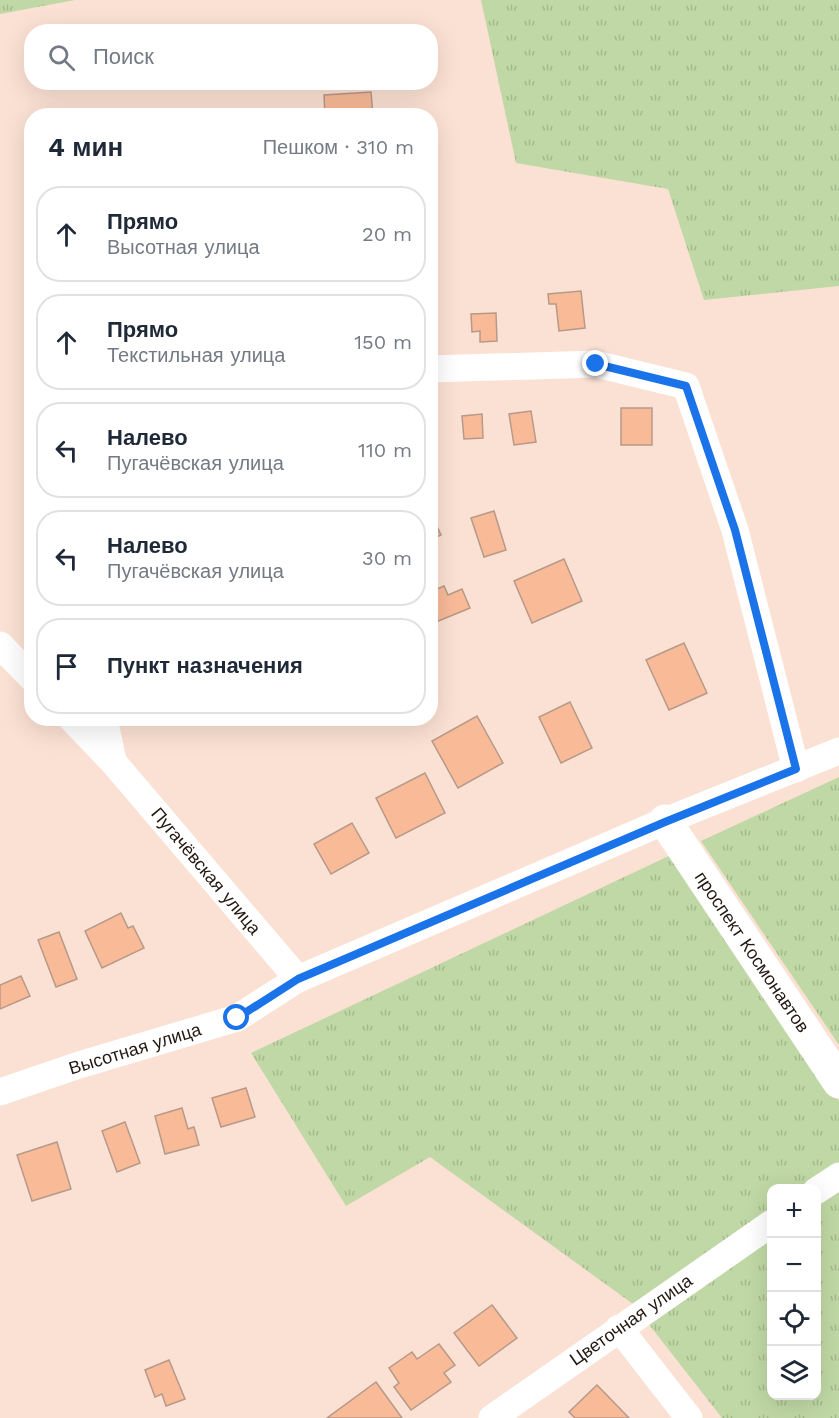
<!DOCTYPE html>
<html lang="ru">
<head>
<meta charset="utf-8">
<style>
	body { margin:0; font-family:"Work Sans",sans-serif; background:#f2f2f3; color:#1f2937 }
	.controls { position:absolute; right:18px; bottom:18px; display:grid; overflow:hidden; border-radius:12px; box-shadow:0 6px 24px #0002 }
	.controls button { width:54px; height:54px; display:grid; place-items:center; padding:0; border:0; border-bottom:2px solid #e0e1e3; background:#fff; color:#1f2937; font:30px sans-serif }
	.stop { position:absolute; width:18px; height:18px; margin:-14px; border:4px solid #1a73e8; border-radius:50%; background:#fff }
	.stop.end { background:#1a73e8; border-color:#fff; box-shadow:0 2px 6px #0008 }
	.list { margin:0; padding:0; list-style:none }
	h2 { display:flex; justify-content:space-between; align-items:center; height:78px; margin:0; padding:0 24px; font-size:26px }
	h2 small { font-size:20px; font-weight:400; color:#747a83 }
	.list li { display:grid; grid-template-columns:39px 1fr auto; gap:18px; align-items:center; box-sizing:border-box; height:96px; margin:0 12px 12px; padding:0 12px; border:2px solid #e0e1e3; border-radius:24px }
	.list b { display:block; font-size:22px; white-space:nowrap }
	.list p { margin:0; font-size:20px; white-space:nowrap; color:#747a83 }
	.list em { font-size:20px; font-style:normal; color:#747a83 }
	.icon { flex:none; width:33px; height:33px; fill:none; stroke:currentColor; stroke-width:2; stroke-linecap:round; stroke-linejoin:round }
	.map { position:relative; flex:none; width:839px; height:1418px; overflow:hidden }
	.search { position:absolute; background:#fff; box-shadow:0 6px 24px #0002; left:24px; top:24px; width:414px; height:66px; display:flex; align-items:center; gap:15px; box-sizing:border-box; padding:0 21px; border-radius:24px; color:#747a83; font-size:22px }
	.panel { position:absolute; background:#fff; box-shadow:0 6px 24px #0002; left:24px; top:108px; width:414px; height:618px; border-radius:24px }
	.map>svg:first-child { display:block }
	.grass { fill:url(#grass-tufts); fill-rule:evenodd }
	.building { fill:#f9ba98; stroke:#b79989; stroke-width:1.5 }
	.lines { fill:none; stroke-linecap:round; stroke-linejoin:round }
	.street { stroke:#fff; stroke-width:27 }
	.secondary { stroke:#fff; stroke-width:33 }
	.route { stroke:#1a73e8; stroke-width:8 }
	.labels { text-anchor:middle; stroke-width:4.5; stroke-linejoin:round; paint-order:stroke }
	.street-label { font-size:18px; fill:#231812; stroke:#fff }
</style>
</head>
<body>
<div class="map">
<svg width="839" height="1418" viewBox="0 0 839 1418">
	<defs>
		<pattern id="grass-tufts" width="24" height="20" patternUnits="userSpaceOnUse" patternTransform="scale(1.5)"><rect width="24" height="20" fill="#c0d8a5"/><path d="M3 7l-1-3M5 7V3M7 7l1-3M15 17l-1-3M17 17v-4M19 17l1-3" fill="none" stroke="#a5b98d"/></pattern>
	</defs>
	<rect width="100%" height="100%" fill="#fbe1d3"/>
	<g class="grass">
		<path d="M0,0H75L0,14Z"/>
		<path d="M481,0H839V286L704,300L668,189L516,163Z"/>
		<path d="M839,777V1045L701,841Z"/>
		<path d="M673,854L839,1101V1418H722L633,1304L430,1157L346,1206L251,1053ZM772,1188H816V1396H772Z"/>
	</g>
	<g class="building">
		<path d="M371,92L373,116H325L324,95Z"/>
		<path d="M581,291L585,328L559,331L556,304H549L548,294Z"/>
		<path d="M496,313L497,341L480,342V331L472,332L471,314Z"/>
		<rect x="621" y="408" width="31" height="37"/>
		<path d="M531,411L536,442L514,445L509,414Z"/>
		<path d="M482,414L483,438L464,439L462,416Z"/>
		<path d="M494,511L506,550L484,557L471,518Z"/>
		<path d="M430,512L441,535L430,540Z"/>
		<path d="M564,559L582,601L532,623L514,581Z"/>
		<path d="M444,586L448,595L462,589L470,608L436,622L430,608V592Z"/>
		<path d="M684,643L707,693L669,710L646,660Z"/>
		<path d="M570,702L592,748L561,763L539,717Z"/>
		<path d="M477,716L503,763L458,788L432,741Z"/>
		<path d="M425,773L445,813L396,838L376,798Z"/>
		<path d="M352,823L369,853L331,874L314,844Z"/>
		<path d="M121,913L128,928L133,926L144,948L102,968L85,931Z"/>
		<path d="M59,932L77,979L56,987L38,940Z"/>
		<path d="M21,976L30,996L0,1009V985Z"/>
		<path d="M246,1088L255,1117L221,1127L212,1098Z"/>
		<path d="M182,1108L188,1129L194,1127L199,1145L165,1154L155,1116Z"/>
		<path d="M125,1122L140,1163L117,1172L102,1131Z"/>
		<path d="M57,1142L71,1189L32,1201L17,1155Z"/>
		<path d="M492,1305L517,1338L479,1366L454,1333Z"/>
		<path d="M439,1344L455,1365L444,1373L451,1382L411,1410L394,1387L399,1383L389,1368L412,1352L417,1359Z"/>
		<path d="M169,1360L185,1399L166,1406L162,1394L155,1397L145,1370Z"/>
		<path d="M376,1382L402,1418H327Z"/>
		<path d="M597,1385L629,1418H575L569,1412Z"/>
	</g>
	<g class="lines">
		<g class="street">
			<path d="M430,369L596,364L686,386L735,530L796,769"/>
			<path d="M0,645L32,678"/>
			<path d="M71,718L114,763L298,979"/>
			<path d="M104,718L113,761"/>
			<path d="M0,1092L79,1065L237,1018L298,979L665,821L839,751"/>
			<path d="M816,1191L839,1176"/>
			<path d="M619,1328L689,1418"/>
			<path d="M492,1418L772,1223"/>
		</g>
		<path class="secondary" d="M665,821L839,1082"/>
	</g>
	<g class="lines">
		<path class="route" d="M237,1018L298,979L665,822L796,769L735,530L686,386L596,364"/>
	</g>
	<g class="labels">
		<g class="street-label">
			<text transform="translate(206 871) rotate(50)" y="6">Пугачёвская улица</text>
			<text transform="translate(752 952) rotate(56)" y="6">проспект Космонавтов</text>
			<text transform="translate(135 1049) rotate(-17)" y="6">Высотная улица</text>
			<text transform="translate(631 1320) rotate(-35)" y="6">Цветочная улица</text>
		</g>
	</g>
</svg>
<div class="controls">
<button>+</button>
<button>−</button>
<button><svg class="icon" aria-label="locate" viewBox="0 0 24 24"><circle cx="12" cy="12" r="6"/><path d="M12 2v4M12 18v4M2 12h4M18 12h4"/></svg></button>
<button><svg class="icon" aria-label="layers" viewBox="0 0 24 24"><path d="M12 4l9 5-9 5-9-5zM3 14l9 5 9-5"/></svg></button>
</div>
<div class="stop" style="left:237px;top:1018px"></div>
<div class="stop end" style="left:596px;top:364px"></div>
<div class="search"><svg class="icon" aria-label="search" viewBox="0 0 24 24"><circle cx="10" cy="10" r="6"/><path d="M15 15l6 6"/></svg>Поиск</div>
<section class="panel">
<h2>4 мин<small>Пешком · 310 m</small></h2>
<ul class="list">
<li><svg class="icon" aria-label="ahead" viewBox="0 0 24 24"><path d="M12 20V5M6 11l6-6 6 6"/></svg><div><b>Прямо</b><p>Высотная улица</p></div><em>20 m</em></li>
<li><svg class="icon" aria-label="ahead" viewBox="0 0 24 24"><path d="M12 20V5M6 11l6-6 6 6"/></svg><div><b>Прямо</b><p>Текстильная улица</p></div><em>150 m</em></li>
<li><svg class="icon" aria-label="left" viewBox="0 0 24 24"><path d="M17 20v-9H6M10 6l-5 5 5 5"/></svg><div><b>Налево</b><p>Пугачёвская улица</p></div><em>110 m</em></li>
<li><svg class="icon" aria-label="left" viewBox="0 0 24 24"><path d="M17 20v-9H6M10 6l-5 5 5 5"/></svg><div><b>Налево</b><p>Пугачёвская улица</p></div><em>30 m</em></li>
<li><svg class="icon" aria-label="arrive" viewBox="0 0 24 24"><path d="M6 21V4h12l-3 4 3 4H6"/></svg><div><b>Пункт назначения</b></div></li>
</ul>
</section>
</div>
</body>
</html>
